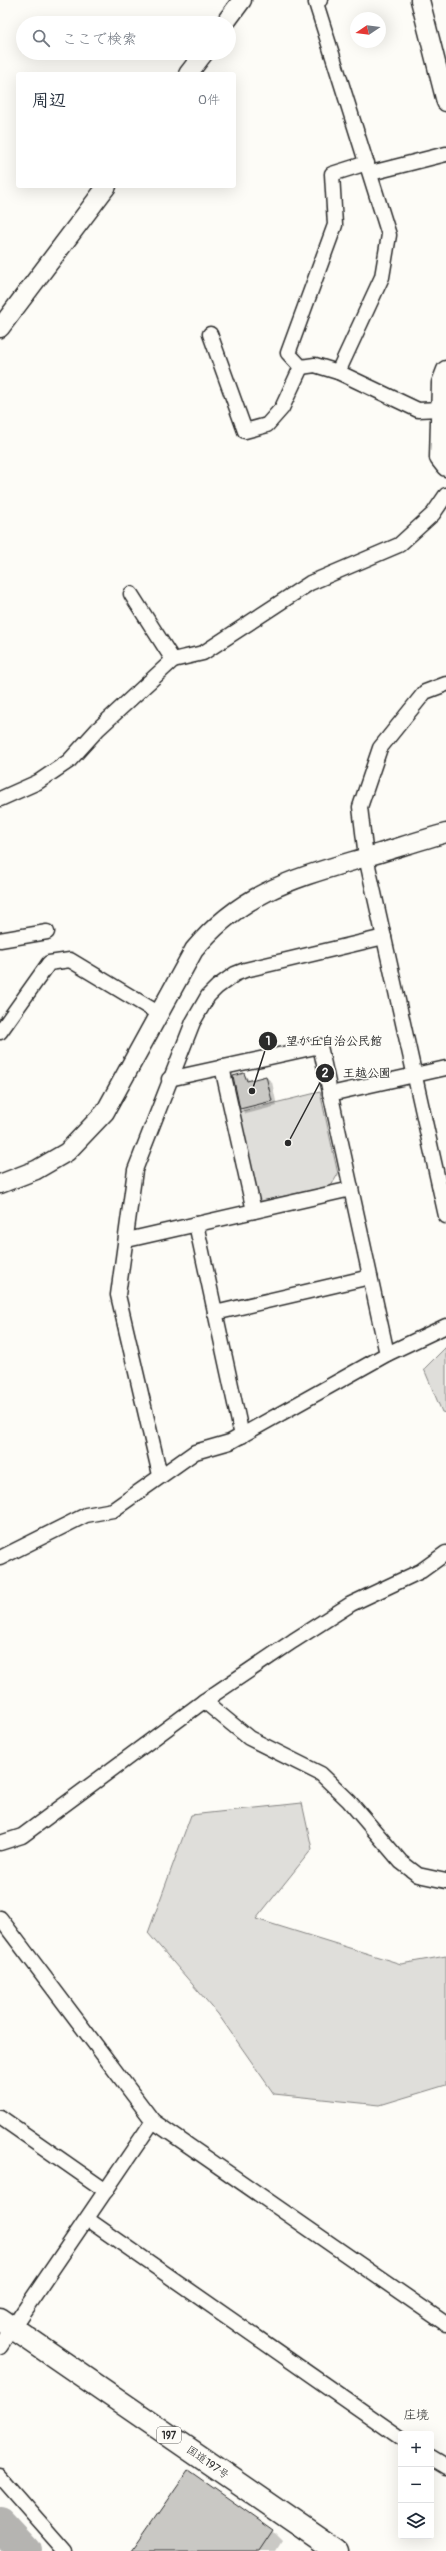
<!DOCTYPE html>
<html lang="ja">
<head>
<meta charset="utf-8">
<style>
	body { margin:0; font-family:Pangolin,"Klee One",sans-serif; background:#f2f2f3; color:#1f2937 }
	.controls { position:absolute; right:12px; bottom:12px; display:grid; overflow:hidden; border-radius:4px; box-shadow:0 4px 16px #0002 }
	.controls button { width:36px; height:36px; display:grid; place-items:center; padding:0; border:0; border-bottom:1px solid #e0e1e3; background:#fff; color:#1f2937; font:20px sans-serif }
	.compass { position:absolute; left:350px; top:12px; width:36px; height:36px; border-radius:50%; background:#fff; box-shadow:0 4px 16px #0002; rotate:257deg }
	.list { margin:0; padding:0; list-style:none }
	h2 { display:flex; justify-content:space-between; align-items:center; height:52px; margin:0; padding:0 16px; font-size:17px }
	h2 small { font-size:13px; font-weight:400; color:#747a83 }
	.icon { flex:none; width:22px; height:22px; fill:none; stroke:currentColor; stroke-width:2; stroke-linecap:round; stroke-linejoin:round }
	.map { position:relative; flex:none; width:446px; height:2551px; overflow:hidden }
	.search { position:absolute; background:#fff; box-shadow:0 4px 16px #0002; left:16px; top:16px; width:220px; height:44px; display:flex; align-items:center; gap:10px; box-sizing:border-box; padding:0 14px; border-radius:22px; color:#747a83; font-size:15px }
	.panel { position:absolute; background:#fff; box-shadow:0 4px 16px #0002; left:16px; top:72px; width:220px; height:116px; border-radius:4px }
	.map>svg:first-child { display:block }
	.green { fill:#dfdeda; stroke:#858482 }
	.shadow { fill:#0003 }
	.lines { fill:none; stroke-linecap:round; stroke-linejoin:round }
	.river { stroke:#b5b4b1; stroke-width:32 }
	.building { fill:#c9c8c4; stroke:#2b2b2b }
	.minor-casing { stroke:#2b2b2b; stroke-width:17 }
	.tertiary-casing { stroke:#2b2b2b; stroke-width:21 }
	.trunk-casing { stroke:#2b2b2b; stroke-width:25 }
	.minor { stroke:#fdfcf7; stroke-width:14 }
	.tertiary { stroke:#fdfcf7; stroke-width:18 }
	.trunk { stroke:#fdfcf7; stroke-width:22 }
	.labels { text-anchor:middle; stroke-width:3; stroke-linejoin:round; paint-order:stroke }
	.shield { fill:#fdfcf7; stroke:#6a6a68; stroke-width:1 }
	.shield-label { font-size:10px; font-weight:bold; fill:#2b2b2b }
	.street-label { font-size:11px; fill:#2b2b2b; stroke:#fdfcf7 }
	.quarter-label { font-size:13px; fill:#2b2b2b; stroke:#fdfcf7 }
	.leader { fill:none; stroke:#2b2b2b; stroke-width:1.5 }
	.callout-dot { fill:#2b2b2b; stroke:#fdfcf7; stroke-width:1.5 }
	.mark-label { font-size:12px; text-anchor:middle; font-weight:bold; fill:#fff }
	.callout-label { font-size:12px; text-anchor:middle; font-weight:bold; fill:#2b2b2b; stroke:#fdfcf7; stroke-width:3; stroke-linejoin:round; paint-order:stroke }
</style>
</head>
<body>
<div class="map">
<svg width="446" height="2551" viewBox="0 0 446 2551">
	<rect width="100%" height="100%" fill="#fdfcf7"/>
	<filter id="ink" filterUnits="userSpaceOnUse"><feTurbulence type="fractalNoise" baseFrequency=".025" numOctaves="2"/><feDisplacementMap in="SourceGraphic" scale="8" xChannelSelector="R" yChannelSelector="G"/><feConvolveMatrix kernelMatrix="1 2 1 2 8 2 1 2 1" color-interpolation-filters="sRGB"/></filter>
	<g filter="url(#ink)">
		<g class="green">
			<path d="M320,1092L338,1174L331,1186L257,1202L238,1112Z"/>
			<path d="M446,1347V1413L442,1412L424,1369Z"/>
			<path d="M302,1803L312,1849L256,1919L401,1964L446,1956V2085L380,2105L274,2094L218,2014L148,1933L191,1815Z"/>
		</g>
		<g class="shadow">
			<path d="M244,1074L250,1081L266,1077L272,1082L277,1106L246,1114L241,1108Z"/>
			<path d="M188,2472L272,2531L282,2541L276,2551H134Z"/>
		</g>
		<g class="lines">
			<path class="river" d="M0,2524L25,2551"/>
		</g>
		<g class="building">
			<path d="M244,1073L247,1081L266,1076L272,1101L240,1109L233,1076Z"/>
			<path d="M188,2470L273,2530L259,2551H132Z"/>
		</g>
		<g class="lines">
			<defs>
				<g id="minor">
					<path d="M320,0L316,3L389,235L382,277L338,372"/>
					<path d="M367,163L332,174L335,225L288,353L301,367L315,365L338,372L418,410L440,409"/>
					<path d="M371,173L446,154"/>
					<path d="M210,334L245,431L267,425L282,408L301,367"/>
					<path d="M131,594L173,660L203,653L310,583L399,545L433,514L446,495"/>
					<path d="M446,684L425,692L380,748L360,807L366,857L446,1216"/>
					<path d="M0,799L38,782L69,761L98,729L173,660"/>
					<path d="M0,940L47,932"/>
					<path d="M0,1032L49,963L70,960L158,1013"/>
					<path d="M222,1067L254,1211"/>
					<path d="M169,1079L320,1046L387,1354"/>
					<path d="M330,1094L446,1068"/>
					<path d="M196,1224L242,1436"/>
					<path d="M127,1240L351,1189"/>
					<path d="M215,1313L370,1277"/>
					<path d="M160,1475L118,1295L135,1170L193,1022L208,996L217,987L235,974L245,970L384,937"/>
					<path d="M0,1558L86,1515L113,1510L195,1452L230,1442L387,1354L446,1326"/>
					<path d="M204,1701L249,1738L321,1774L349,1801L401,1862L418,1875L446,1881"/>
					<path d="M0,1843L22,1836L204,1701L293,1641L351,1604L421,1571L446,1553"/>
					<path d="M0,1918L153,2121L446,2324"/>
					<path d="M0,2117L106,2191"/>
					<path d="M87,2219L401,2438"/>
					<path d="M0,2346L153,2121"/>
					<path d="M431,2459L446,2468"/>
					<path d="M0,2477L65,2551"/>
				</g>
				<g id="tertiary">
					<path d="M420,0L446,102"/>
					<path d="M225,23L242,0"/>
					<path d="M188,74L204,53"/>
					<path d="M0,328L107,186"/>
					<path d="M446,370L441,383L439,458L446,467"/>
					<path d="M0,1184L36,1170L67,1152L105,1112L194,950C238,896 288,880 353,861C384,852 415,842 446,833"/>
				</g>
				<path id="trunk" d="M0,2319L337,2551"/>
			</defs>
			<use href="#minor" class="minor-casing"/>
			<use href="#tertiary" class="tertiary-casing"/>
			<use href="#trunk" class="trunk-casing"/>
			<use href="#minor" class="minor"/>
			<use href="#tertiary" class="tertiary"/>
			<use href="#trunk" class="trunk"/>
		</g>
	</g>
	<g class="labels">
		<rect class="shield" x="157" y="2427" width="24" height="16" rx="3"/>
		<g class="shield-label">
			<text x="169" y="2439">197</text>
		</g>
		<g class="street-label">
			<text transform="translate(208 2462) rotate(35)" y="4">国道197号</text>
		</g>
		<g class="quarter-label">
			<text x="416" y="2419">庄境</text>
		</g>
	</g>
	<path class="leader" d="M252 1091L268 1041M288 1143L325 1073"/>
	<g class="callout-dot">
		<circle cx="252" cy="1091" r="4"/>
		<circle cx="288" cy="1143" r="4"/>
		<circle cx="268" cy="1041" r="10"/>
		<circle cx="325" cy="1073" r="10"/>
	</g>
	<g class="mark-label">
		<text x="268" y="1045">1</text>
		<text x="325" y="1077">2</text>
	</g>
	<g class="callout-label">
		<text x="334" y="1045">望が丘自治公民館</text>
		<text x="367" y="1077">王越公園</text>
	</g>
</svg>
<div class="controls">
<button>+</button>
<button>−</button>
<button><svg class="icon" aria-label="layers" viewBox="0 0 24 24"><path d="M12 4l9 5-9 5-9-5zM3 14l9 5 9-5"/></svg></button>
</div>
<svg class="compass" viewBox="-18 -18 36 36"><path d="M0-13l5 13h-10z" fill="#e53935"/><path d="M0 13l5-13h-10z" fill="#747a83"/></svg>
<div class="search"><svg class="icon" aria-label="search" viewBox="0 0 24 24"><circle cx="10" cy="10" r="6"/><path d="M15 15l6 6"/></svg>ここで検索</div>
<section class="panel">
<h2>周辺<small>0件</small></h2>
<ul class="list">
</ul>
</section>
</div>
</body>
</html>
